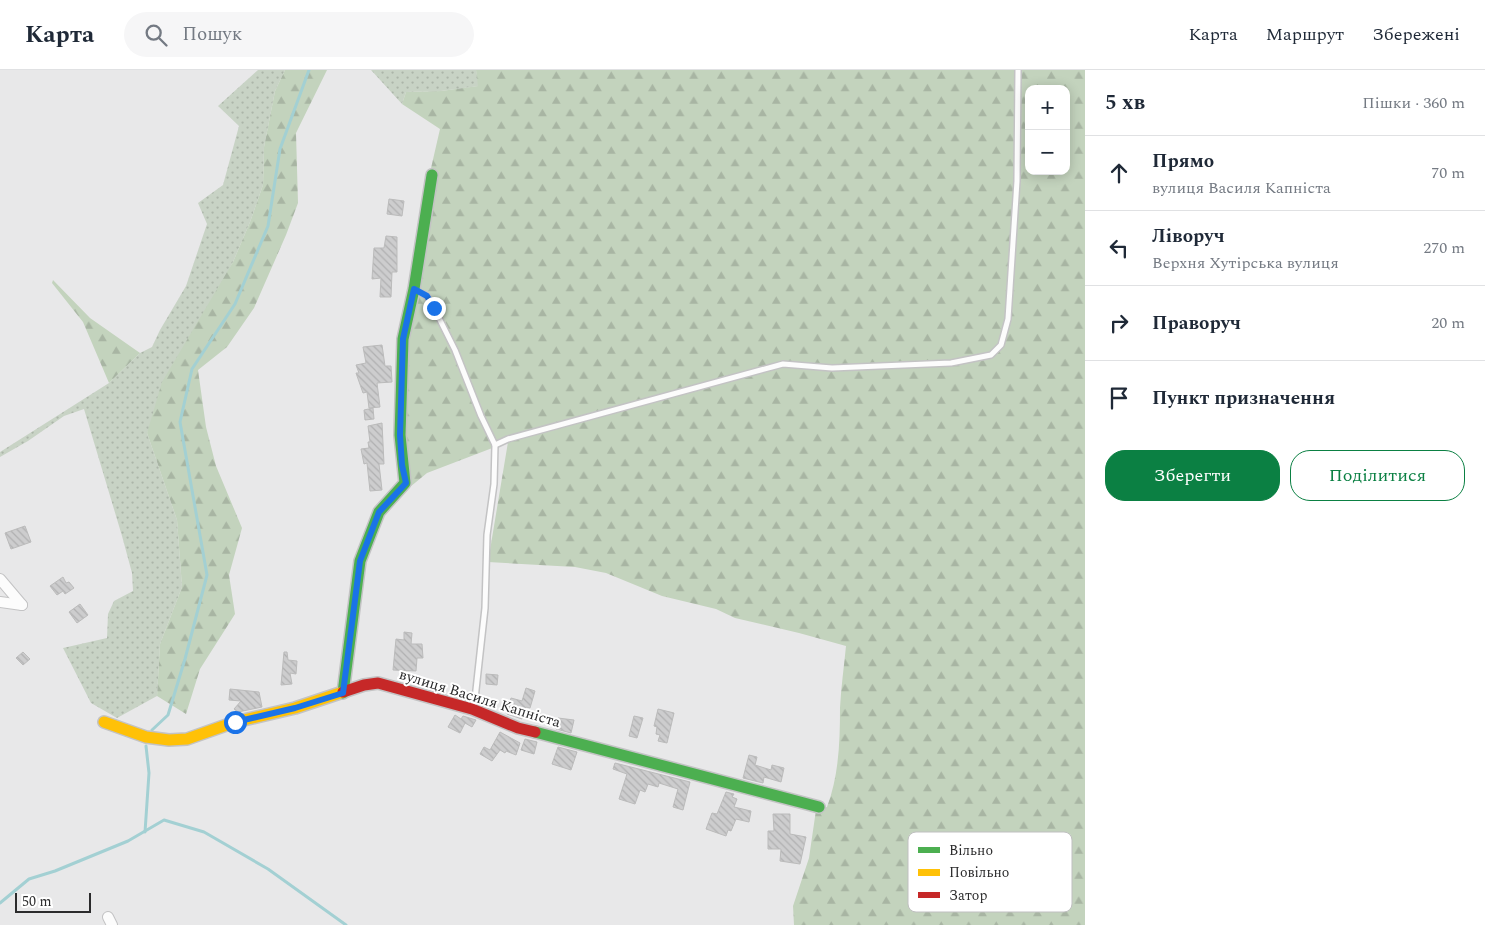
<!DOCTYPE html>
<html lang="uk">
<head>
<meta charset="utf-8">
<style>
	body { margin:0; font-family:Spectral,serif; background:#f6f6f7; color:#1f2937 }
	.controls { position:absolute; right:15px; top:15px; display:grid; overflow:hidden; border-radius:10px; box-shadow:0 2px 12px #0003 }
	.controls button { width:45px; height:45px; display:grid; place-items:center; padding:0; border:0; border-bottom:1px solid #e0e1e3; background:#fff; color:#1f2937; font:25px sans-serif }
	.scale { position:absolute; left:15px; bottom:12px; width:76px; box-sizing:border-box; padding-left:5px; border:2px solid #2b2b2c; border-top:0; font-size:14px; line-height:18px; white-space:nowrap; color:#2b2b2c; -webkit-text-stroke:4px #fff; paint-order:stroke }
	.stop { position:absolute; width:15px; height:15px; margin:-11px; border:4px solid #1a73e8; border-radius:50%; background:#fff }
	.stop.end { background:#1a73e8; border-color:#fff; box-shadow:0 1px 5px #0008 }
	.list { margin:0; padding:0; list-style:none }
	h2 { display:flex; justify-content:space-between; align-items:center; height:65px; margin:0; padding:0 20px; font-size:21px }
	h2 small { font-size:16px; font-weight:400; color:#747a83 }
	.list li { display:grid; grid-template-columns:32px 1fr auto; gap:15px; align-items:center; box-sizing:border-box; height:75px; padding:0 20px; border-top:1px solid #e0e1e3 }
	.list b { display:block; font-size:19px; white-space:nowrap }
	.list p { margin:0; font-size:16px; white-space:nowrap; color:#747a83 }
	.list em { font-size:16px; font-style:normal; color:#747a83 }
	.actions { display:flex; gap:10px; padding:15px 20px }
	.actions a { flex:1; padding:11px 0; border:1px solid #0b8043; border-radius:20px; text-align:center; font-size:18px; color:#0b8043 }
	.actions .main { background:#0b8043; color:#fff }
	.icon { flex:none; width:28px; height:28px; fill:none; stroke:currentColor; stroke-width:2; stroke-linecap:round; stroke-linejoin:round }
	.map { position:relative; flex:none; width:1085px; height:855px; overflow:hidden }
	header { display:flex; align-items:center; gap:30px; box-sizing:border-box; height:70px; padding:0 25px; background:#fff; border-bottom:1px solid #e0e1e3 }
	header strong { font-size:24px }
	nav { display:flex; gap:28px; margin-inline-start:auto; font-size:18px }
	.search { width:350px; height:45px; background:#f6f6f7; display:flex; align-items:center; gap:12px; box-sizing:border-box; padding:0 18px; border-radius:28px; color:#747a83; font-size:19px }
	main { display:flex }
	aside { flex:1; background:#fff }
	.map>svg:first-child { display:block }
	.green { fill:url(#green-dots) }
	.forest { fill:url(#forest-firs); fill-rule:evenodd }
	.lines { fill:none; stroke-linecap:round; stroke-linejoin:round }
	.stream { stroke:#a3d0d3; stroke-width:3 }
	.building { fill:url(#building-back-hatch); stroke:#bbb }
	.lane-casing { stroke:#c3c3c4; stroke-width:8 }
	.street-casing { stroke:#c3c3c4; stroke-width:12 }
	.fast-casing { stroke:#c3c3c4; stroke-width:14 }
	.slow-casing { stroke:#c3c3c4; stroke-width:14 }
	.jam-casing { stroke:#c3c3c4; stroke-width:14 }
	.lane { stroke:#fcfcfc; stroke-width:5 }
	.street { stroke:#fcfcfc; stroke-width:10 }
	.fast { stroke:#4caf50; stroke-width:11 }
	.slow { stroke:#ffc107; stroke-width:11 }
	.jam { stroke:#c62828; stroke-width:11 }
	.route { stroke:#1a73e8; stroke-width:6 }
	.labels { text-anchor:middle; stroke-width:4; stroke-linejoin:round; paint-order:stroke }
	.street-label { font-size:15px; fill:#2b2b2c; stroke:#fff }
	.key { fill:#fff; stroke:#bfbfc0; stroke-width:1 }
	.key-label { font-size:14px; fill:#2b2b2c }
</style>
</head>
<body>
<header>
<strong>Карта</strong>
<div class="search"><svg class="icon" aria-label="search" viewBox="0 0 24 24"><circle cx="10" cy="10" r="6"/><path d="M15 15l6 6"/></svg>Пошук</div>
<nav><a>Карта</a><a>Маршрут</a><a>Збережені</a></nav>
</header>
<main>
<div class="map">
<svg width="1085" height="855" viewBox="0 0 1085 855">
	<defs>
		<pattern id="green-dots" width="8" height="8" patternUnits="userSpaceOnUse" patternTransform="scale(1.25)"><rect width="8" height="8" fill="#c8d3c5"/><path d="M2 2h.1M6 6h.1" fill="none" stroke="#acb5a9" stroke-width="1.8" stroke-linecap="round"/></pattern>
		<pattern id="forest-firs" width="22" height="20" patternUnits="userSpaceOnUse" patternTransform="scale(1.25)"><rect width="22" height="20" fill="#c3d3bd"/><path d="M5 1l3.5 6h-7zM16 11l3.5 6h-7z" fill="#a8b5a3"/></pattern>
		<pattern id="building-back-hatch" width="6" height="6" patternUnits="userSpaceOnUse" patternTransform="scale(1.25)"><rect width="6" height="6" fill="#cdcdce"/><path d="M-1 5l2 2M0 0l6 6M5-1l2 2" fill="none" stroke="#b0b0b1"/></pattern>
	</defs>
	<rect width="100%" height="100%" fill="#e8e8e9"/>
	<g class="green">
		<path d="M258,0H285L275,21L264,77L263,115L250,152L233,192L147,363L177,450L182,517L160,574L157,626L117,648L91,633L63,578L107,568L108,544L114,531L133,521L132,503L122,466L84,339L64,346L28,371L0,387V382L109,313L140,283L152,277L160,260L186,216L207,154L198,133L223,115L239,56L218,36Z"/>
		<path d="M371,0H476L479,16L441,21L406,22L402,34Z"/>
	</g>
	<g class="forest">
		<path d="M285,0H327L296,63L298,133L286,165L254,238L227,277L198,300L206,357L216,396L242,458L229,505L235,544L200,599L186,644L157,626L160,574L182,517L177,450L147,363L162,312L233,192L250,152L263,115L264,77L275,21Z"/>
		<path d="M476,0H1085V855H794L793,836L809,788L816,740L827,737C839,705 840,671 840,638C841,617 844,597 846,576L799,563L735,548L716,539L662,526L606,503L575,497L488,492L508,372L427,403L393,431L401,412L397,364L423,133L440,59L402,34L406,22L441,21L478,16ZM1029,19H1066V101H1029Z"/>
		<path d="M53,210L90,248L140,283L109,313L83,252L52,213Z"/>
	</g>
	<g class="lines">
		<g class="stream">
			<path d="M152,660L168,645L185,589L207,505L180,352L192,299L235,234L268,156L280,79L309,0"/>
			<path d="M145,762L149,703L146,676"/>
			<path d="M0,833L29,809L55,801L128,771L164,750L204,762L268,799L346,855"/>
		</g>
	</g>
	<g class="building">
		<path d="M389,129L404,131L402,146L387,144Z"/>
		<path d="M386,166L397,167V202H392L391,227H380L381,208L372,209L374,178H384Z"/>
		<path d="M382,275L385,296H391L392,312L377,313L380,337L369,338L367,322L363,323L356,303H359L356,295L366,293L363,277Z"/>
		<path d="M373,338L374,349L365,350L364,340Z"/>
		<path d="M382,353L384,394H379L382,420L370,421L367,393L364,394L361,379L369,378L368,372H370L368,356Z"/>
		<path d="M25,456L31,472L11,479L5,463Z"/>
		<path d="M63,507L66,513L69,512L74,518L65,524L63,521L57,525L50,516Z"/>
		<path d="M80,534L88,545L77,553L69,542Z"/>
		<path d="M404,562L412,563L411,574H422L423,588H417L416,601L393,600L396,569L404,570Z"/>
		<path d="M23,582L30,589L23,595L16,588Z"/>
		<path d="M284,582H287L288,590L297,591L296,604L290,603L292,614L281,615Z"/>
		<path d="M486,604L498,605L497,615L486,614Z"/>
		<path d="M526,618L535,621L530,638L526,637L522,649L507,644L511,628L522,631Z"/>
		<path d="M230,619L259,622L262,637L238,642L234,639L241,631L229,630Z"/>
		<path d="M658,639L674,643L667,673L658,671L660,665L656,664L657,657L654,656Z"/>
		<path d="M455,645L461,649L463,646L476,650L472,657L465,653L460,663L448,657Z"/>
		<path d="M634,646L643,648L637,668L629,666Z"/>
		<path d="M558,648L574,650L571,663L556,659Z"/>
		<path d="M500,662L520,673L516,685L506,681L505,683L500,680L492,691L480,684L484,677L490,680Z"/>
		<path d="M525,669L537,672L534,684L521,680Z"/>
		<path d="M558,677L577,682L571,700L552,694Z"/>
		<path d="M749,685L757,687L755,695L771,700L772,695L784,698L781,712L764,707L763,713L743,708Z"/>
		<path d="M615,693L690,712L683,740L673,737L678,719L659,713L658,717L648,714L645,722L640,720L635,734L619,729L627,704L613,699Z"/>
		<path d="M726,722L734,724L732,727L737,729L734,737L751,741L749,752L736,749L731,761L728,760L726,766L706,759L712,743L717,744Z"/>
		<path d="M773,744H790V764L806,767L800,794L780,791L781,779H768V761H774Z"/>
	</g>
	<g class="lines">
		<defs>
			<g id="lane">
				<path d="M414,220L427,226L434,238L455,280L481,346L495,375"/>
				<path d="M472,639L475,629L485,538L487,465L494,414L495,375L508,369L783,294L832,298L951,293L991,285L1001,275L1008,249L1017,111L1018,0"/>
			</g>
			<g id="street">
				<path d="M0,509L22,535"/>
				<path d="M0,532L22,535"/>
				<path d="M108,847L112,855"/>
			</g>
			<g id="fast">
				<path d="M343,623L360,491L379,442L405,413L400,365L403,269L414,219L432,105"/>
				<path d="M535,662L819,737"/>
			</g>
			<path id="slow" d="M104,652L146,667L169,670L187,669L235,652L295,638L343,622"/>
			<path id="jam" d="M343,622L364,615L378,613L472,639L518,658L535,662"/>
		</defs>
		<use href="#lane" class="lane-casing"/>
		<use href="#street" class="street-casing"/>
		<use href="#fast" class="fast-casing"/>
		<use href="#slow" class="slow-casing"/>
		<use href="#jam" class="jam-casing"/>
		<use href="#lane" class="lane"/>
		<use href="#street" class="street"/>
		<use href="#fast" class="fast"/>
		<use href="#slow" class="slow"/>
		<use href="#jam" class="jam"/>
	</g>
	<g class="lines">
		<path class="route" d="M235,652L295,638L343,623L360,491L379,442L406,413L402,395L400,365L403,269L414,219L427,226L434,238"/>
	</g>
	<g class="labels">
		<g class="street-label">
			<text transform="translate(480 628) rotate(17)" y="5">вулиця Василя Капніста</text>
		</g>
	</g>
	<rect x="908" y="762" width="164" height="80" rx="8" class="key"/>
	<rect x="918" y="777" width="22" height="6" fill="#4caf50"/>
	<rect x="918" y="799" width="22" height="7" fill="#ffc107"/>
	<rect x="918" y="822" width="22" height="6" fill="#c62828"/>
	<g class="key-label">
		<text x="949" y="785">Вільно</text>
		<text x="949" y="807">Повільно</text>
		<text x="949" y="830">Затор</text>
	</g>
</svg>
<div class="controls">
<button>+</button>
<button>−</button>
</div>
<div class="scale">50 m</div>
<div class="stop" style="left:235px;top:652px"></div>
<div class="stop end" style="left:434px;top:238px"></div>
</div>
<aside>
<h2>5 хв<small>Пішки · 360 m</small></h2>
<ul class="list">
<li><svg class="icon" aria-label="ahead" viewBox="0 0 24 24"><path d="M12 20V5M6 11l6-6 6 6"/></svg><div><b>Прямо</b><p>вулиця Василя Капніста</p></div><em>70 m</em></li>
<li><svg class="icon" aria-label="left" viewBox="0 0 24 24"><path d="M17 20v-9H6M10 6l-5 5 5 5"/></svg><div><b>Ліворуч</b><p>Верхня Хутірська вулиця</p></div><em>270 m</em></li>
<li><svg class="icon" aria-label="right" viewBox="0 0 24 24"><path d="M7 20v-9h11M14 6l5 5-5 5"/></svg><div><b>Праворуч</b></div><em>20 m</em></li>
<li><svg class="icon" aria-label="arrive" viewBox="0 0 24 24"><path d="M6 21V4h12l-3 4 3 4H6"/></svg><div><b>Пункт призначення</b></div></li>
</ul>
<div class="actions"><a class="main">Зберегти</a><a>Поділитися</a></div>
</aside>
</main>
</body>
</html>
